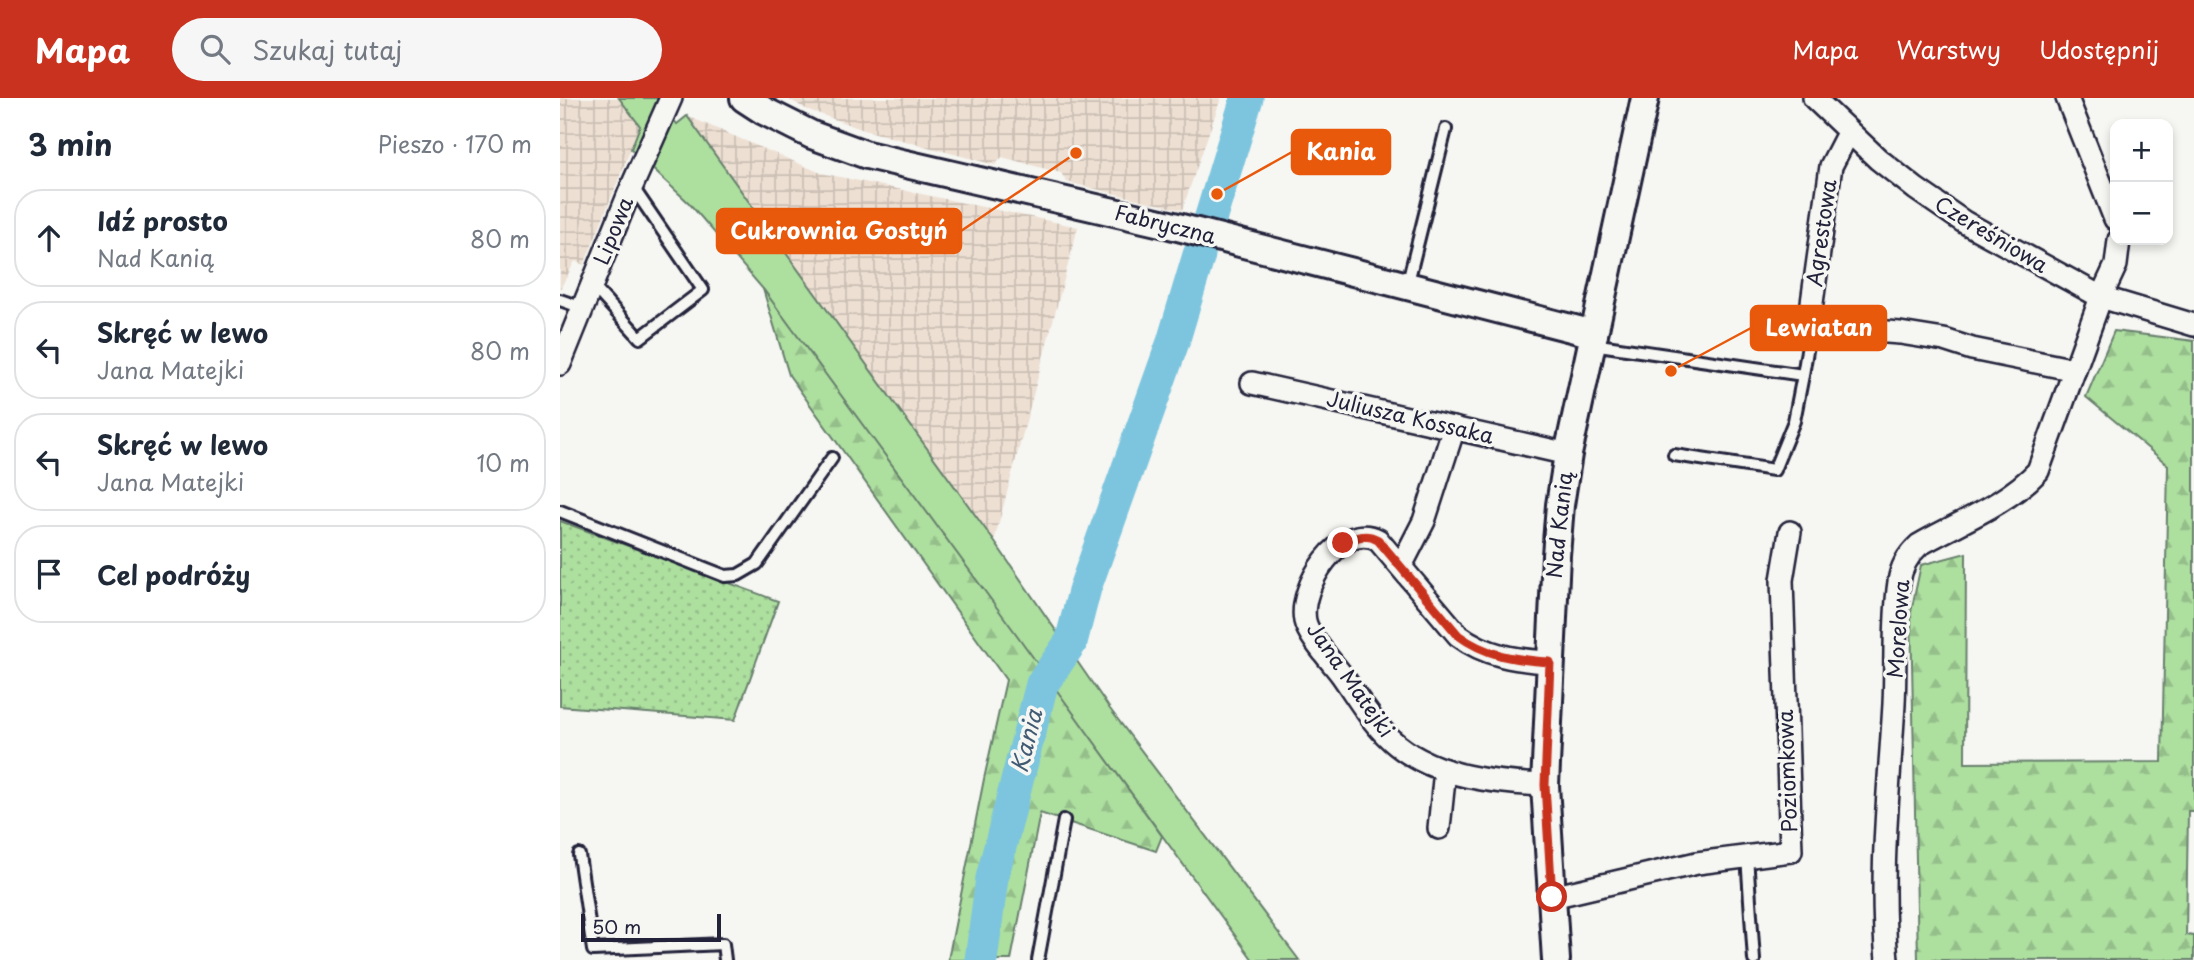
<!DOCTYPE html>
<html lang="pl">
<head>
<meta charset="utf-8">
<style>
	body { margin:0; font-family:"Playpen Sans",sans-serif; background:#f6f6f7; color:#1f2937 }
	.controls { position:absolute; right:21px; top:21px; display:grid; overflow:hidden; border-radius:14px; box-shadow:0 4px 10px #0003 }
	.controls button { width:63px; height:63px; display:grid; place-items:center; padding:0; border:0; border-bottom:2px solid #e0e1e3; background:#fff; color:#1f2937; font:35px sans-serif }
	.scale { position:absolute; left:21px; bottom:18px; width:140px; box-sizing:border-box; padding-left:7px; border:4px solid #22223b; border-top:0; font-size:19px; line-height:24px; white-space:nowrap; color:#22223b; -webkit-text-stroke:5px #f6f6f2; paint-order:stroke }
	.stop { position:absolute; width:21px; height:21px; margin:-16px; border:5px solid #c8321e; border-radius:50%; background:#fff }
	.stop.end { background:#c8321e; border-color:#fff; box-shadow:0 2px 7px #0008 }
	.list { margin:0; padding:0; list-style:none }
	h2 { display:flex; justify-content:space-between; align-items:center; height:91px; margin:0; padding:0 28px; font-size:30px }
	h2 small { font-size:23px; font-weight:400; color:#747a83 }
	.list li { display:grid; grid-template-columns:46px 1fr auto; gap:21px; align-items:center; box-sizing:border-box; height:98px; margin:0 14px 14px; padding:0 14px; border:2px solid #e0e1e3; border-radius:28px }
	.list b { display:block; font-size:26px; white-space:nowrap }
	.list p { margin:0; font-size:23px; white-space:nowrap; color:#747a83 }
	.list em { font-size:23px; font-style:normal; color:#747a83 }
	.icon { flex:none; width:38px; height:38px; fill:none; stroke:currentColor; stroke-width:2; stroke-linecap:round; stroke-linejoin:round }
	.map { position:relative; flex:none; width:1634px; height:862px; overflow:hidden }
	header { display:flex; align-items:center; gap:42px; box-sizing:border-box; height:98px; padding:0 35px; background:#c8321e; color:#fff }
	header strong { font-size:33px }
	nav { display:flex; gap:38px; margin-inline-start:auto; font-size:24px }
	.search { width:490px; height:63px; background:#f6f6f7; display:flex; align-items:center; gap:18px; box-sizing:border-box; padding:0 24px; border-radius:38px; color:#747a83; font-size:26px }
	main { display:flex }
	aside { flex:1; background:#fff }
	.map>svg:first-child { display:block }
	.industrial { fill:url(#industrial-grid) }
	.green { fill:#addf9f; stroke:#68806d; stroke-width:2 }
	.forest { fill:url(#forest-firs); stroke:#68806d; stroke-width:2 }
	.park { fill:url(#park-dots); stroke:#68806d; stroke-width:2 }
	.lines { fill:none; stroke-linecap:round; stroke-linejoin:round }
	.river { stroke:#7dc5de; stroke-width:33 }
	.service-casing { stroke:#22223b; stroke-width:16 }
	.minor-casing { stroke:#22223b; stroke-width:26 }
	.tertiary-casing { stroke:#22223b; stroke-width:32 }
	.service { stroke:#f6f6f2; stroke-width:10 }
	.minor { stroke:#f6f6f2; stroke-width:21 }
	.tertiary { stroke:#f6f6f2; stroke-width:26 }
	.route { stroke:#c8321e; stroke-width:9 }
	.labels { text-anchor:middle; stroke-width:7; stroke-linejoin:round; paint-order:stroke }
	.street-label { font-size:21px; fill:#22223b; stroke:#f6f6f2 }
	.water-label { font-size:23px; font-style:italic; fill:#425b74; stroke:#f6f6f2 }
	.leader { fill:none; stroke:#e8590c; stroke-width:2.5 }
	.callout-dot { fill:#e8590c; stroke:#f6f6f2; stroke-width:2.5 }
	.callout { fill:#e8590c; stroke:#e8590c; stroke-width:2.5 }
	.callout-label { font-size:23px; text-anchor:middle; font-weight:bold; fill:#fff }
</style>
</head>
<body>
<header>
<strong>Mapa</strong>
<div class="search"><svg class="icon" aria-label="search" viewBox="0 0 24 24"><circle cx="10" cy="10" r="6"/><path d="M15 15l6 6"/></svg>Szukaj tutaj</div>
<nav><a>Mapa</a><a>Warstwy</a><a>Udostępnij</a></nav>
</header>
<main>
<aside>
<h2>3 min<small>Pieszo · 170 m</small></h2>
<ul class="list">
<li><svg class="icon" aria-label="ahead" viewBox="0 0 24 24"><path d="M12 20V5M6 11l6-6 6 6"/></svg><div><b>Idź prosto</b><p>Nad Kanią</p></div><em>80 m</em></li>
<li><svg class="icon" aria-label="left" viewBox="0 0 24 24"><path d="M17 20v-9H6M10 6l-5 5 5 5"/></svg><div><b>Skręć w lewo</b><p>Jana Matejki</p></div><em>80 m</em></li>
<li><svg class="icon" aria-label="left" viewBox="0 0 24 24"><path d="M17 20v-9H6M10 6l-5 5 5 5"/></svg><div><b>Skręć w lewo</b><p>Jana Matejki</p></div><em>10 m</em></li>
<li><svg class="icon" aria-label="arrive" viewBox="0 0 24 24"><path d="M6 21V4h12l-3 4 3 4H6"/></svg><div><b>Cel podróży</b></div></li>
</ul>
</aside>
<div class="map">
<svg width="1634" height="862" viewBox="0 0 1634 862">
	<defs>
		<pattern id="industrial-grid" width="8" height="8" patternUnits="userSpaceOnUse" patternTransform="scale(1.75)"><rect width="8" height="8" fill="#eddfd2"/><path d="M0 4h8M4 0v8" fill="none" stroke="#cbbfb5"/></pattern>
		<pattern id="forest-firs" width="22" height="20" patternUnits="userSpaceOnUse" patternTransform="scale(1.75)"><rect width="22" height="20" fill="#addf9f"/><path d="M5 1l3.5 6h-7zM16 11l3.5 6h-7z" fill="#95bf8a"/></pattern>
		<pattern id="park-dots" width="8" height="8" patternUnits="userSpaceOnUse" patternTransform="scale(1.75)"><rect width="8" height="8" fill="#addf9f"/><path d="M2 2h.1M6 6h.1" fill="none" stroke="#95bf8a" stroke-width="1.8" stroke-linecap="round"/></pattern>
	</defs>
	<rect width="100%" height="100%" fill="#f6f6f2"/>
	<filter id="ink" filterUnits="userSpaceOnUse"><feTurbulence type="fractalNoise" baseFrequency=".0143" numOctaves="2"/><feDisplacementMap in="SourceGraphic" scale="14" xChannelSelector="R" yChannelSelector="G"/><feConvolveMatrix kernelMatrix="1 2 1 2 8 2 1 2 1" color-interpolation-filters="sRGB"/></filter>
	<g filter="url(#ink)">
		<g class="industrial">
			<path d="M0,0H59L80,28L24,167L15,163L0,191Z"/>
			<path d="M227,0H661L622,112L507,84L501,75L442,59L435,67L304,32L246,11Z"/>
			<path d="M127,18L261,75L518,129L434,443Z"/>
		</g>
		<path class="green" d="M59,0H97L117,26L127,18L434,443L550,611L739,862H693L203,191L129,105L71,51L80,28Z"/>
		<g class="forest">
			<path d="M203,191L454,533L602,738L596,753L480,715L451,862H388L424,681L446,582L229,277Z"/>
			<path d="M1554,233L1634,243V713H1628L1626,837L1634,838V862H1358L1351,514L1361,467L1406,455L1405,665L1602,664L1608,367L1526,299Z"/>
		</g>
		<path class="park" d="M0,423L218,503L175,622L0,608Z"/>
		<g class="lines">
			<g class="river">
				<path d="M650,122L687,0"/>
				<path d="M421,862L432,780L482,586L511,544L525,490L613,244L639,157"/>
			</g>
			<defs>
				<g id="service">
					<path d="M32,187L80,240L143,192L72,88"/>
					<path d="M847,188L886,31"/>
					<path d="M0,202L23,210"/>
					<path d="M1032,246L1243,277L1252,222"/>
					<path d="M1114,357L1214,372L1234,323L1243,277"/>
					<path d="M0,413L165,478L178,477L197,466L272,360"/>
					<path d="M19,757L33,852L163,846L165,862"/>
					<path d="M1187,758L1194,862"/>
					<path d="M478,862L504,722"/>
				</g>
				<g id="minor">
					<path d="M1254,0L1318,61L1356,91L1404,124L1541,199L1634,227"/>
					<path d="M1507,0L1555,121"/>
					<path d="M1288,35L1271,68L1251,212L1252,222L1262,229L1340,235L1384,242L1412,251L1515,272"/>
					<path d="M0,266L72,88L111,0"/>
					<path d="M692,285L1008,356"/>
					<path d="M841,468L864,423L894,330"/>
					<path d="M985,687C935,685 877,679 837,647C814,629 798,600 781,576C771,563 748,538 745,523C738,489 781,422 818,442L898,537C926,558 956,562 990,564"/>
					<path d="M879,730L885,672"/>
					<path d="M992,799L1137,765L1231,753L1222,482L1230,434"/>
					<path d="M1327,862C1319,777 1329,691 1334,606C1336,566 1333,524 1339,484C1341,469 1348,457 1359,447C1399,424 1446,407 1478,373L1541,199L1556,167L1559,142"/>
				</g>
				<g id="tertiary">
					<path d="M184,0L204,13L252,37L307,57L610,127L1034,236"/>
					<path d="M996,862L985,687L996,457L1000,407L1008,356L1085,0"/>
				</g>
			</defs>
			<use href="#service" class="service-casing"/>
			<use href="#minor" class="minor-casing"/>
			<use href="#tertiary" class="tertiary-casing"/>
			<use href="#service" class="service"/>
			<use href="#minor" class="minor"/>
			<use href="#tertiary" class="tertiary"/>
		</g>
	</g>
	<g class="lines" filter="url(#ink)">
		<path class="route" d="M783,445C796,439 806,435 818,442L898,537C926,558 956,562 990,564L985,687L992,799"/>
	</g>
	<g class="labels">
		<g class="street-label">
			<text transform="translate(605 127) rotate(14)" y="7">Fabryczna</text>
			<text transform="translate(54 133) rotate(-68)" y="7">Lipowa</text>
			<text transform="translate(1262 135) rotate(-82)" y="7">Agrestowa</text>
			<text transform="translate(1431 137) rotate(31)" y="7">Czereśniowa</text>
			<text transform="translate(850 320) rotate(13)" y="7">Juliusza Kossaka</text>
			<text transform="translate(1000 427) rotate(-84)" y="7">Nad Kanią</text>
			<text transform="translate(1339 531) rotate(-86)" y="7">Morelowa</text>
			<text transform="translate(790 582) rotate(55)" y="7">Jana Matejki</text>
			<text transform="translate(1228 673) rotate(-92)" y="7">Poziomkowa</text>
		</g>
		<g class="water-label">
			<text transform="translate(467 643) rotate(-76)" y="8">Kania</text>
		</g>
	</g>
	<path class="leader" d="M657 96L732 54M516 55L401 133M1111 273L1191 230"/>
	<g class="callout-dot">
		<circle cx="657" cy="96" r="7"/>
		<circle cx="516" cy="55" r="7"/>
		<circle cx="1111" cy="273" r="7"/>
	</g>
	<g class="callout">
		<rect x="732" y="32" width="98" height="44" rx="7"/>
		<rect x="157" y="111" width="244" height="44" rx="7"/>
		<rect x="1191" y="208" width="135" height="44" rx="7"/>
	</g>
	<g class="callout-label">
		<text x="781" y="62">Kania</text>
		<text x="279" y="141">Cukrownia Gostyń</text>
		<text x="1259" y="238">Lewiatan</text>
	</g>
</svg>
<div class="controls">
<button>+</button>
<button>−</button>
</div>
<div class="scale">50 m</div>
<div class="stop" style="left:992px;top:799px"></div>
<div class="stop end" style="left:783px;top:445px"></div>
</div>
</main>
</body>
</html>
